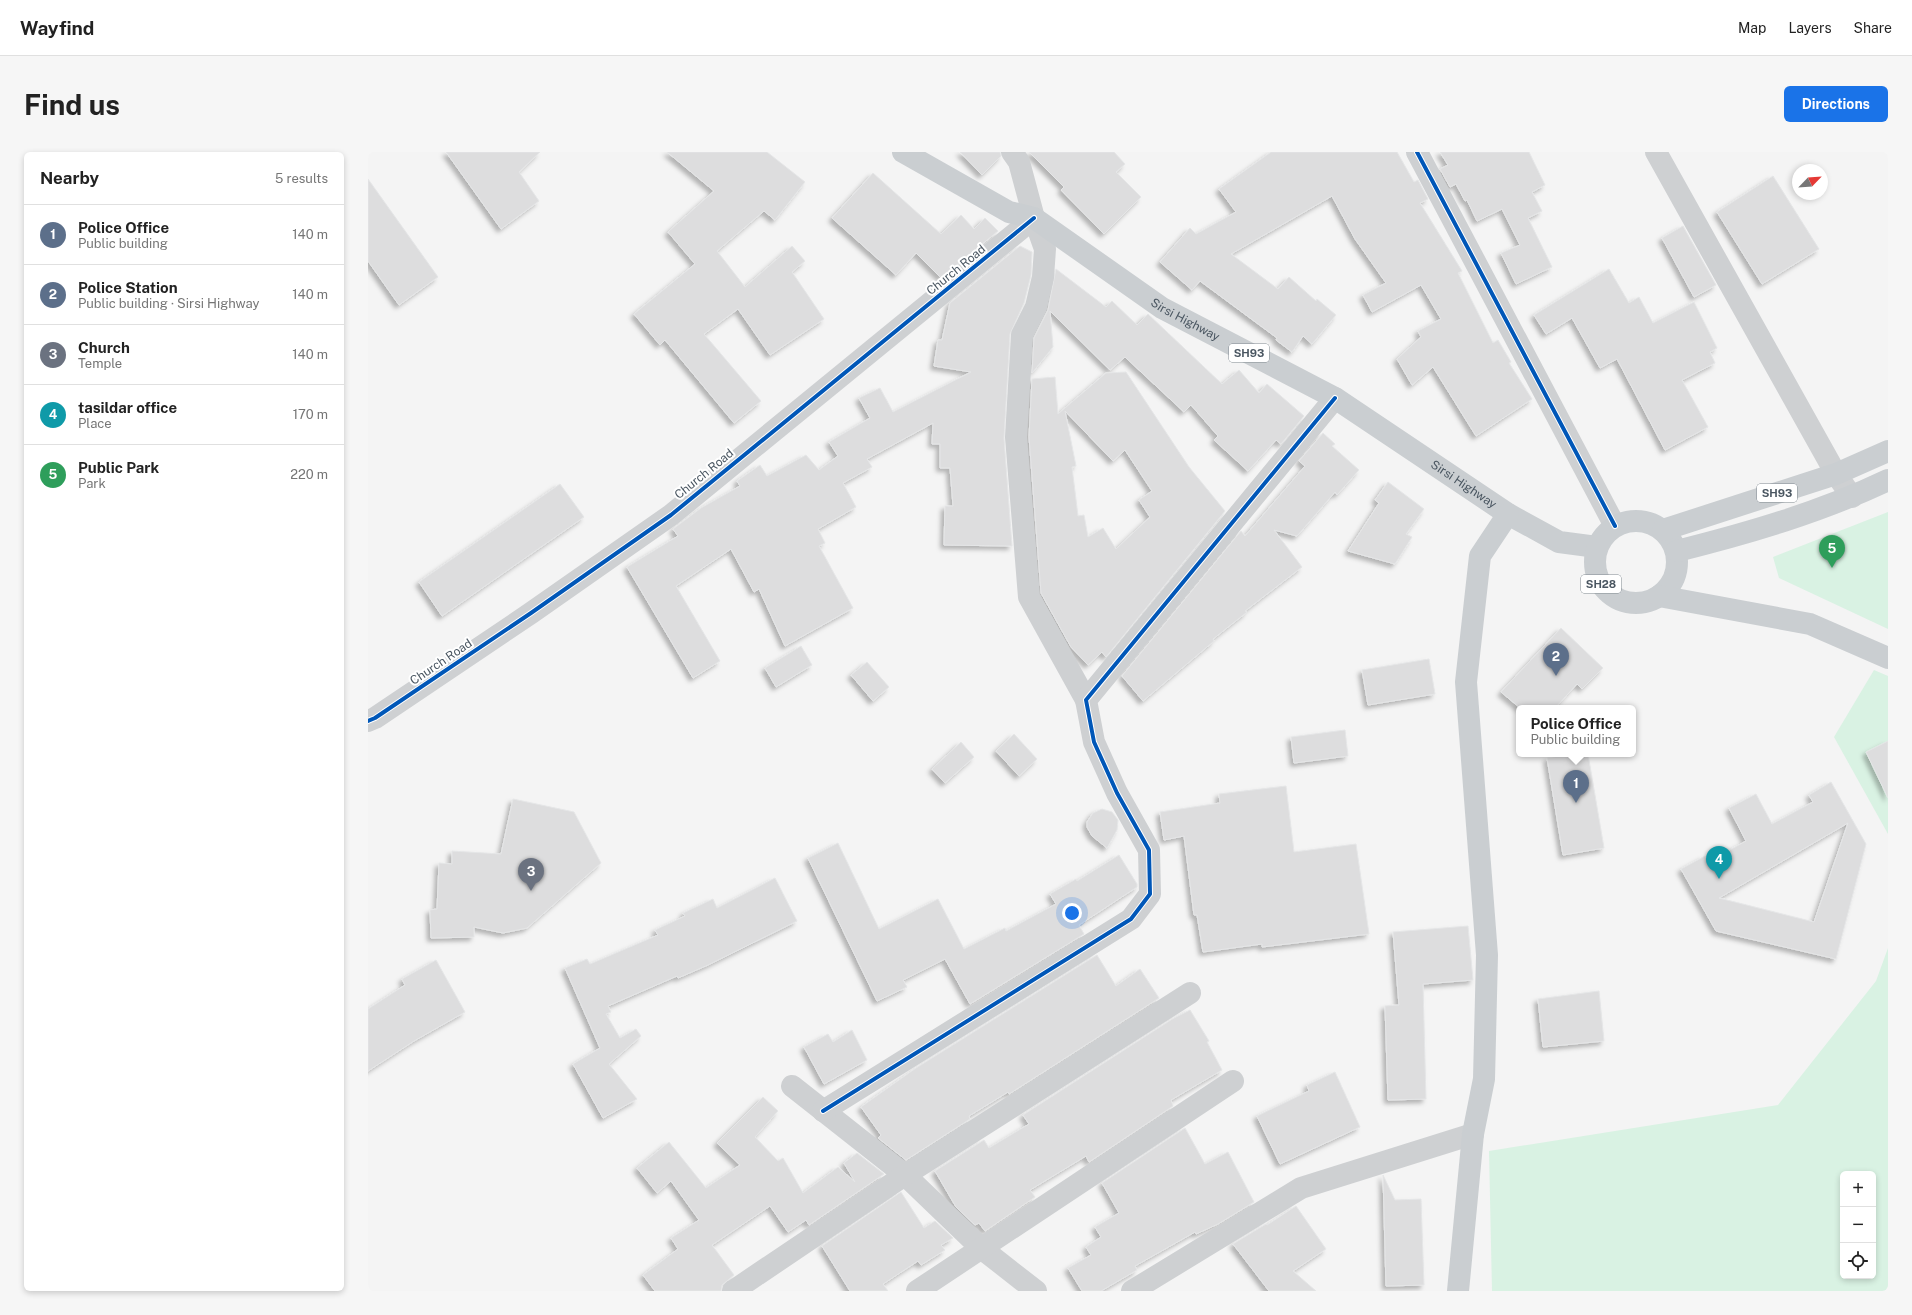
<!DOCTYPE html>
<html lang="en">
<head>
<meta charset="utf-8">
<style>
	body { margin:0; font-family:"Public Sans",sans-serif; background:#f6f6f6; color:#222 }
	.controls { position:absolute; right:12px; bottom:12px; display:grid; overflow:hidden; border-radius:6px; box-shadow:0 2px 6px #0003 }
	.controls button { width:36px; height:36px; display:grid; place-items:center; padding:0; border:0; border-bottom:1px solid #e0e0e0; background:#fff; color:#222; font:20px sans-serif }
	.compass { position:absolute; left:1424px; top:12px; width:36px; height:36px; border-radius:50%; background:#fff; box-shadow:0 2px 6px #0003; rotate:65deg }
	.you { position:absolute; left:704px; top:761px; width:14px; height:14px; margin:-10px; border:3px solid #fff; border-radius:50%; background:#1a73e8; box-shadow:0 0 0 6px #1a73e833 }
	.badge { display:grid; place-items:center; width:26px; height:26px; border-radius:50%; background:#1a73e8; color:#fff; font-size:13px; font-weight:700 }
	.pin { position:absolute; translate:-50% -33px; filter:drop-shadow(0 1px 2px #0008) }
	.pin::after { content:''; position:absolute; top:21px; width:14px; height:12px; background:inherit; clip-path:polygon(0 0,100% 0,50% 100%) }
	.popup { position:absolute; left:1148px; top:553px; width:120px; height:52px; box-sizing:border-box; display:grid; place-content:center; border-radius:6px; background:#fff; filter:drop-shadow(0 1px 3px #0005); font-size:13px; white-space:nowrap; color:#767676 }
	.popup b { font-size:15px; color:#222 }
	.popup::after { content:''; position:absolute; left:50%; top:100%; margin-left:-8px; border:8px solid transparent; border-top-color:#fff }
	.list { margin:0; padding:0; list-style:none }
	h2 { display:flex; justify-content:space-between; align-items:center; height:52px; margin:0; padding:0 16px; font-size:17px }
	h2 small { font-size:13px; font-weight:400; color:#767676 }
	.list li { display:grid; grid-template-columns:26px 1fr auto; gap:12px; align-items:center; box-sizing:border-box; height:60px; padding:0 16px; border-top:1px solid #e0e0e0 }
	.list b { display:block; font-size:15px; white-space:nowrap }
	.list p { margin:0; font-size:13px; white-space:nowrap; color:#767676 }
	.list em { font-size:13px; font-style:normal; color:#767676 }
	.icon { flex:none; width:22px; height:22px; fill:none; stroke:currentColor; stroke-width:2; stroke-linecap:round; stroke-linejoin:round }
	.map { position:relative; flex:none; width:1520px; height:1139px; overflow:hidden; border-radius:6px }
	header { display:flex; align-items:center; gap:24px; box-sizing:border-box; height:56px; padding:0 20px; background:#fff; border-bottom:1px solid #e0e0e0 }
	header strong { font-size:19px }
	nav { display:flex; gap:22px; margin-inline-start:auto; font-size:14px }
	.intro { display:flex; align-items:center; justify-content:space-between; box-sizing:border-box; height:96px; padding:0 24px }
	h1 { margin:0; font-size:28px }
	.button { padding:10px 18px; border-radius:6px; background:#1a73e8; color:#fff; font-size:14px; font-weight:700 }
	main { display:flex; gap:24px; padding:0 24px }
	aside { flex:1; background:#fff; border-radius:6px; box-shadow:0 2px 6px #0003 }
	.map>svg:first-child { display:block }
	.green { fill:#d9f2e3; fill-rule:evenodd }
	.building { fill:#ddddde; stroke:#e5e6e7; fill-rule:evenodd; filter:url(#shadow) }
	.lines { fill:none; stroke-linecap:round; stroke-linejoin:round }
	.minor { stroke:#ced0d2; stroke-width:22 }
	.major { stroke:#caced1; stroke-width:22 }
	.cycleway-casing { stroke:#fff; stroke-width:6 }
	.cycleway { stroke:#0057b8; stroke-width:4 }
	.labels { text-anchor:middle; stroke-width:4; stroke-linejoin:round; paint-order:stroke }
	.shield { fill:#fff; stroke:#808990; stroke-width:1 }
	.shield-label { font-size:11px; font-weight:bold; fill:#4a5661 }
	.street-label { font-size:12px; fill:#4a5661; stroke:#fff }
</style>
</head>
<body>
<header>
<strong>Wayfind</strong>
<nav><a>Map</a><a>Layers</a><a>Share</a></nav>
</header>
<div class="intro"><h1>Find us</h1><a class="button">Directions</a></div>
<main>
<aside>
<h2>Nearby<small>5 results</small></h2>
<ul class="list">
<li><span class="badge" style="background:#5c6f8a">1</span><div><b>Police Office</b><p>Public building</p></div><em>140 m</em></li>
<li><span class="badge" style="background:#5c6f8a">2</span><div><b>Police Station</b><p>Public building · Sirsi Highway</p></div><em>140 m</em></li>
<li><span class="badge" style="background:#6b7280">3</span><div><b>Church</b><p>Temple</p></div><em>140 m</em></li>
<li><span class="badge" style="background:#0f9aa8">4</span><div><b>tasildar office</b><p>Place</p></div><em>170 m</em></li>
<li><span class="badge" style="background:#2e9e5b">5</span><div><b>Public Park</b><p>Park</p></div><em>220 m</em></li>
</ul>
</aside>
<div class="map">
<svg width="1520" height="1139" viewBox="0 0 1520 1139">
	<defs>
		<filter id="shadow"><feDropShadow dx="-3.5" dy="3.5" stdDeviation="2" flood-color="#0004"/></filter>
	</defs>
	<rect width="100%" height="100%" fill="#f4f4f4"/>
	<g class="green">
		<path d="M1520,360V477L1411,426L1405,405Z"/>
		<path d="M1506,518L1520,524V682L1466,585Z"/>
		<path d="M1520,796V1139H1124L1121,999L1410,953L1508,829ZM1475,1022H1505V1124H1475Z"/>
	</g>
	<g class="building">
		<path d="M78,0H172L151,20L171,49L133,77Z"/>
		<path d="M299,0H399L437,30L407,68L396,59L349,99L377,135L424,94L437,109L424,120L456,167L402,203L370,157L336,182L393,249L366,271L297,188L292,193L266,162L327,112L300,80L346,39Z"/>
		<path d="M592,0H632L633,4L614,23Z"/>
		<path d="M661,0H746L757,12L748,20L773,45L736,82L693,38L696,35Z"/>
		<path d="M903,0H1029L1046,30L1050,28L1060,47L1052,51L1094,119L1090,121L1125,191L1130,188L1143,210L1141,211L1164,247L1108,284L1065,215L1044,233L1029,207L1053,185L1050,179L1073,167L1053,133L1004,160L995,143L1018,131L987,87L964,44L863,102L910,137L921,125L948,149L949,147L968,163L944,192L935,184L924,200L908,188L909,186L832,129L824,138L792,110L822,76L828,82L868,60L851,37Z"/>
		<path d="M1072,0H1161L1177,33L1164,40L1174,59L1160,66L1184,115L1148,132L1133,101L1152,93L1134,57L1109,69L1099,48L1097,49L1088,32L1082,35L1072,17L1080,13Z"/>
		<path d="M505,21L573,82L593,63L606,77L617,66L630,79L573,126L548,101L528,123L464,66Z"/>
		<path d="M1405,24L1451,97L1394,132L1349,60Z"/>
		<path d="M0,27L70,125L31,153L0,109Z"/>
		<path d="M1315,74L1348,133L1326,145L1294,86Z"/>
		<path d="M652,94L664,100L663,123L656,151L642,182L636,286L644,394L576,393L577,354H585L582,316H572V292H564L565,271L499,307L504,315L475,331L488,355L450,377L457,391L451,394L485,456L417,494L391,437L386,440L363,397L308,434L352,509L325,526L259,415L310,384L305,377L333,356L372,334L369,329L392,313L399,324L438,303L451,318L470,304L461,290L502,266L491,246L512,236L525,260L603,220L566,214L570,188H574L582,151Z"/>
		<path d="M688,117L738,155L744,149L769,173L780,162L854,232L871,218L891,241L899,232L936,264L913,292L908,288L880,319L846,288L850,284L823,253L816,260L757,205L742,218L682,159L685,195L664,221L666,186L680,158Z"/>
		<path d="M1241,117L1261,151L1271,145L1285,171L1326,150L1349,196L1342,200L1347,211L1314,228L1340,275L1297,298L1249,207L1232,216L1204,166L1178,182L1166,163Z"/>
		<path d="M758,220L821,315L857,359L738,505L734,500L720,513L703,495L673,441L661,285L664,227L687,225L690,262L738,221ZM697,259L745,309L757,298L784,339L771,348L782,365L748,397L735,376L720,385L716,363L710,364L704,315L708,314Z"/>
		<path d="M955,281L967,292L964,294L991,318L969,343L967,340L929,384L906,378L934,415L877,459L879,460L845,487L846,489L775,549L754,524L873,379L877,384L937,314L931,309Z"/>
		<path d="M1020,330L1056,357L1038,382L1044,385L1027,412L980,399L1011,351L1007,348Z"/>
		<path d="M192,332L216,365L74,464L51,430Z"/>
		<path d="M1193,476L1235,516L1214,537L1209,532L1187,556H1152L1133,540Z"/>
		<path d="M433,494L444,513L408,535L397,516Z"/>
		<path d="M1061,507L1067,542L1000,553L994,518Z"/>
		<path d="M499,510L521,535L505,549L483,523Z"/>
		<path d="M977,578L980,604L926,611L923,585Z"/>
		<path d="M646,582L669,607L651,624L628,599Z"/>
		<path d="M1520,589V646L1498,600Z"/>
		<path d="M593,590L606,605L577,631L564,617Z"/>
		<path d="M1203,602H1220L1236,696L1195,703L1179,606Z"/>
		<path d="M1463,630L1498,692L1468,807L1348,779L1313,717L1337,704L1340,710L1378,689L1361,656L1388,642L1404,672L1445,650L1441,643ZM1480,671L1446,770L1351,746Z"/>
		<path d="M918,634L926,700L988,692L1001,782L894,795V792L835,800L829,763H826L816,684L796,688L792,660L852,651L851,642Z"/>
		<path d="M145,647L206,660L233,711L159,776L135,781L106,775V785L63,786L62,758L69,757L71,711L84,712V699L133,702Z"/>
		<path d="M734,657L744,660L750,668L749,678L739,696L724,684L719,675V670L725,661Z"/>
		<path d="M470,691L511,777L570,747L596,797L637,776L638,779L688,752L682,742L708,727L709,729L751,703L769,732V735L711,773L716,782L602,852L577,807L535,828L539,835L509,849L440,706Z"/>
		<path d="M407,726L429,769L340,813L310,826L309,824L240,854L243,860L238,862L252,886L268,877L273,884L241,912L269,947L235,966L205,912L232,896L197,816L219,807L222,812L290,783L287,778L317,764L315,761L345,747L349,756Z"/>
		<path d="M1100,774L1105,828L1055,832L1058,947L1020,948L1017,854L1031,853L1025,780Z"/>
		<path d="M729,803L748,834L772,817L791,846L641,942L640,940L601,964L602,967L538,1008L510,986L513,983L493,955L548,916Z"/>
		<path d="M68,808L97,860L46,889L0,919V857L37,833L34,827Z"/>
		<path d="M1231,839L1236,889L1175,895L1170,847Z"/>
		<path d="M822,858L841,889L839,890L854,918L803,948L805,954L721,1010L718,1004L662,1038L667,1045L617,1079L611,1071L607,1073L588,1055L567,1019L616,988L621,996L661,972L655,963L806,866Z"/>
		<path d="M484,878L499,908L456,932L436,895L460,882L465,890Z"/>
		<path d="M967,920L992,975L912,1012L889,964L941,939L939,933Z"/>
		<path d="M395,945L410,959L387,985L410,1009L415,1006L435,1041L470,1015L487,1030L476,1011L489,1001L516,1022L441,1073L438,1068L420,1080L402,1054L344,1093L366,1123L354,1133L353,1139H287L275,1123L310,1097L303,1086L331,1068L303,1029L289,1041L269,1016L301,990L338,1036L372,1013L349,991Z"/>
		<path d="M817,976L837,1012L860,1000L886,1050L850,1072L828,1082L827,1080L767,1114L769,1118L733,1139H714L700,1116L723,1103L718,1095L733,1085L727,1075L751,1061L734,1031Z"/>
		<path d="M1015,1023L1027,1048L1053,1047L1056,1133L1018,1134Z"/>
		<path d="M533,1040L556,1076L567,1069L585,1086L573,1093L577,1098L553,1113L550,1109L515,1132L520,1139H482L454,1094Z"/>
		<path d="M928,1054L958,1097L925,1119L948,1139H901L865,1092L898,1072L899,1073Z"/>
	</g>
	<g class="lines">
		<g class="minor">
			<path d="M644,0L651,10L666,66L677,97L675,125L668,155L654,183L648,285L661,445L718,548"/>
			<path d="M1049,0L1247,374"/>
			<path d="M1288,0L1468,322L1484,345"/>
			<path d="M0,569L7,566L163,461L303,363L666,66"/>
			<path d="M424,934L537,1023L613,1096L668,1139"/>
			<path d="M455,959L763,767L782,742L781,698L749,641L726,590L718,548L967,246"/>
			<path d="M365,1139L537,1023L822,841"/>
			<path d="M549,1139L865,929"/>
			<path d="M764,1139L933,1036L1105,982"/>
		</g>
		<g class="major">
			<path id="s1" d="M535,0L641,60L666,66L794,156L967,246L1140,362L1191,390L1229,395"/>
			<circle cx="1268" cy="410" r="41"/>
			<path d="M1295,378L1468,322L1520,299"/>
			<path d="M1309,399C1381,381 1453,360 1520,328"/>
			<path d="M1291,444L1442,472L1520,506"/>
			<path d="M1090,1139L1105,982L1116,927L1119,803L1098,530L1112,404L1140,362"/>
		</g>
		<defs>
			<g id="cycleway">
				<path d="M1049,0L1247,374"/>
				<path d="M0,569L7,566L163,461L303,363L666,66"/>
				<path d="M455,959L763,767L782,742L781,698L749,641L726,590L718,548L967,246"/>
			</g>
		</defs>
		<use href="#cycleway" class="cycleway-casing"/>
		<use href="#cycleway" class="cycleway"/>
	</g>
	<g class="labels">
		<g class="shield">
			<rect x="861" y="192" width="40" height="18" rx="3"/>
			<rect x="1389" y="332" width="40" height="18" rx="3"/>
			<rect x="1213" y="423" width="40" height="18" rx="3"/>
		</g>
		<g class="shield-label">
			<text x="881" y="205">SH93</text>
			<text x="1409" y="345">SH93</text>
			<text x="1233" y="436">SH28</text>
		</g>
		<g class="street-label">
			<text transform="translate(588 118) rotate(-39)" y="4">Church Road</text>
			<text dy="4" stroke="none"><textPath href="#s1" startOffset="330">Sirsi Highway</textPath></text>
			<text transform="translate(336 322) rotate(-39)" y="4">Church Road</text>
			<text dy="4" stroke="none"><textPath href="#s1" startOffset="654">Sirsi Highway</textPath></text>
			<text transform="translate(73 510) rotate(-34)" y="4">Church Road</text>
		</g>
	</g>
</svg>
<div class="controls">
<button>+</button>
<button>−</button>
<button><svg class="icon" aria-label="locate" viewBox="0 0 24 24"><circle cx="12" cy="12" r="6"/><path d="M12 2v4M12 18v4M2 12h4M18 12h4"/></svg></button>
</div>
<svg class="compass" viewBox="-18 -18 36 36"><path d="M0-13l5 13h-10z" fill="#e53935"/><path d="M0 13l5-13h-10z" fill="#767676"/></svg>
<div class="you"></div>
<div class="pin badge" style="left:1208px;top:651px;background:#5c6f8a">1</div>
<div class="popup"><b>Police Office</b>Public building</div>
<div class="pin badge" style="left:1188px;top:524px;background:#5c6f8a">2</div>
<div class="pin badge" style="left:163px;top:739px;background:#6b7280">3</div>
<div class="pin badge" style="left:1351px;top:727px;background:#0f9aa8">4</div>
<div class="pin badge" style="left:1464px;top:416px;background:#2e9e5b">5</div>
</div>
</main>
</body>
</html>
